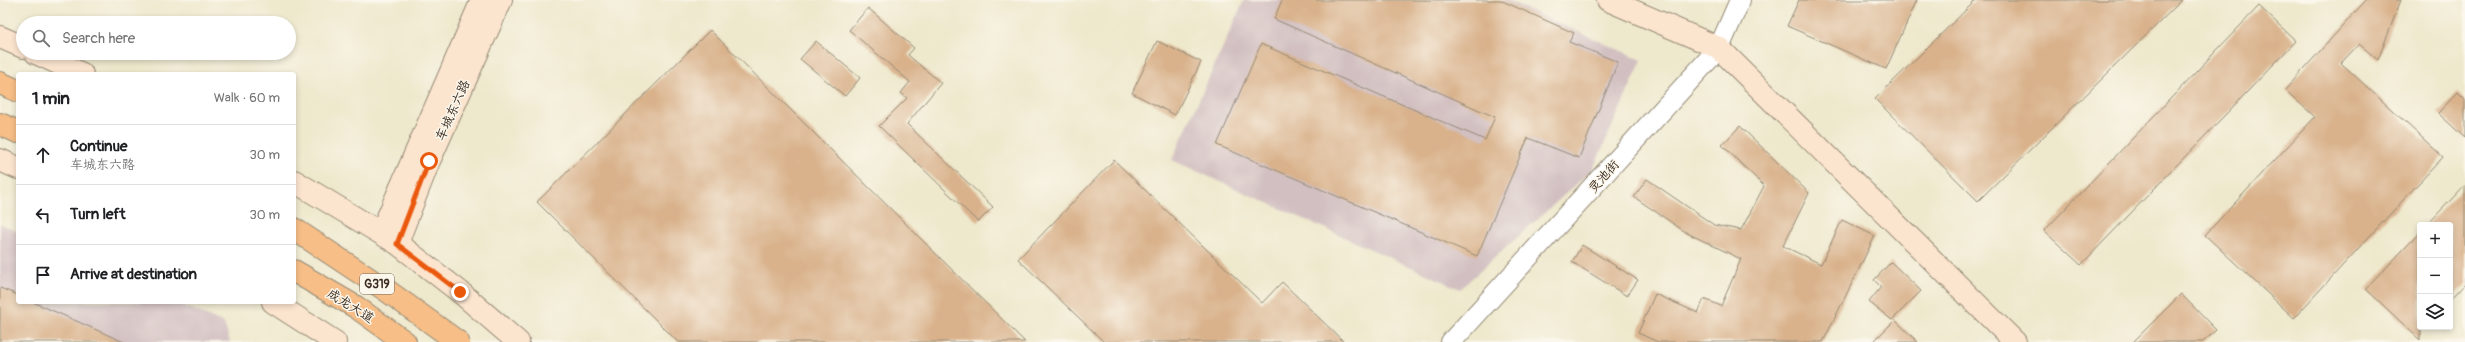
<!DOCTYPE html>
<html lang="en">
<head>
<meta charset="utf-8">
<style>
	body { margin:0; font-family:Pangolin,"LXGW WenKai TC",sans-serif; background:#f2f2f2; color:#202124 }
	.controls { position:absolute; right:12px; bottom:12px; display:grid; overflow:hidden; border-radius:4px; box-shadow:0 2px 6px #0003 }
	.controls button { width:36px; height:36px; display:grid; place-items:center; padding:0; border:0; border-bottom:1px solid #e0e0e0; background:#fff; color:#202124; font:20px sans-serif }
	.stop { position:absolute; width:12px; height:12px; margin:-9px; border:3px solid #ea580c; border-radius:50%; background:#fff }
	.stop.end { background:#ea580c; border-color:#fff; box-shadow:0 1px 4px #0008 }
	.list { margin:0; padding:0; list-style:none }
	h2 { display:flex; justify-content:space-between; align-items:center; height:52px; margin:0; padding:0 16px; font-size:17px }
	h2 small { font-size:13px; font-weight:400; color:#757577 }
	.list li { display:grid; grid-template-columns:26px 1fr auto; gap:12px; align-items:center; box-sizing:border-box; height:60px; padding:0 16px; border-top:1px solid #e0e0e0 }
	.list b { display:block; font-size:15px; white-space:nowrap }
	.list p { margin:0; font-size:13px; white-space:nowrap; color:#757577 }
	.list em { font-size:13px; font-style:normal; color:#757577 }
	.icon { flex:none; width:22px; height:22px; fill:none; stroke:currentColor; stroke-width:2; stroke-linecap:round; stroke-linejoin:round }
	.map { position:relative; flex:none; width:2465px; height:342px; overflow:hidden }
	.search { position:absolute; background:#fff; box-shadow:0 2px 6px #0003; left:16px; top:16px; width:280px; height:44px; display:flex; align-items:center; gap:10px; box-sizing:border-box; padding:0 14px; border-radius:22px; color:#757577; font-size:15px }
	.panel { position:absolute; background:#fff; box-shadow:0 2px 6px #0003; left:16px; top:72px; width:280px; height:232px; border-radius:4px }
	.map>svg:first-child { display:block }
	.industrial { fill:#d2bfc1 }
	.building { fill:#d9b28c }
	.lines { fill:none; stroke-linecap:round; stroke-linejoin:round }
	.street-casing { stroke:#948975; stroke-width:22 }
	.secondary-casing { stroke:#948975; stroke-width:24 }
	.highway-casing { stroke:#948975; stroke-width:24 }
	.street { stroke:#fff; stroke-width:20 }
	.secondary { stroke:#fce5cf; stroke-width:22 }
	.highway { stroke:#f7be87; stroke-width:22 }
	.route { stroke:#ea580c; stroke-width:5 }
	.labels { text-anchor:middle; stroke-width:3; stroke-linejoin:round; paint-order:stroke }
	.shield { fill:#fbf7ec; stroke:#75685c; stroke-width:1 }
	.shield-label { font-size:12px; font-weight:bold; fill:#3b2a1e }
	.street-label { font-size:13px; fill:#3b2a1e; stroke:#fbf7ec }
</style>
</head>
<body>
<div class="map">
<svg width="2465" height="342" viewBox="0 0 2465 342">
	<rect width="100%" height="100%" fill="#fbf7ec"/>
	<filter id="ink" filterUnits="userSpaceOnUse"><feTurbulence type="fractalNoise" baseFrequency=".025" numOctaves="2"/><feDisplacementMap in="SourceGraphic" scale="8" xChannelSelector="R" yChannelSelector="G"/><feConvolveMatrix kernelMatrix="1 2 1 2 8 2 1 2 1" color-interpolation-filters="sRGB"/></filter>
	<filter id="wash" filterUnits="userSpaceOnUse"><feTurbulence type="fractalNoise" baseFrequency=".012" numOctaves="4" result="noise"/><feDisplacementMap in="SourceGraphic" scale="16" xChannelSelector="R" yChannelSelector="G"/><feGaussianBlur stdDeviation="0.9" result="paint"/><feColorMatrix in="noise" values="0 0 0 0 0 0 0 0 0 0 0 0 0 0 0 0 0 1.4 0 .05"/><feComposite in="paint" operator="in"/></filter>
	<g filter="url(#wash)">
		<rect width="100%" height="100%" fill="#eee8cc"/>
		<g class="industrial">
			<path d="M1244,0H1507L1642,60L1593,169L1460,289L1172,160Z"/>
			<path d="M0,224L18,232V302H176L224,323L230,342H0Z"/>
		</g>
		<g id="blocks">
			<g class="building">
				<path d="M1282,0H1500L1574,33L1569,42L1618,62L1579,158L1528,138L1477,256L1217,145L1261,44L1485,140L1495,117L1274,19Z"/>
				<path d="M1799,0H1917L1886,69L1787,26Z"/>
				<path d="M1976,0H2182L1978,201L1875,99Z"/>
				<path d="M2366,0H2401L2378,60L2359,44L2341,63L2443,157L2294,318L2205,235L2315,117L2285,90Z"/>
				<path d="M2259,6L2296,41L2081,265L2044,231Z"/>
				<path d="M868,8L914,48L908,55L941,83L907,124L993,207L978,222L879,126L907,98L901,93L910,82L849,30Z"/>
				<path d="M710,30L1025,342H678L537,202Z"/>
				<path d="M816,41L860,78L845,96L800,59Z"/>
				<path d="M1157,41L1201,62L1175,115L1132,93Z"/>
				<path d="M2458,92L2465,99V138L2438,113Z"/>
				<path d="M1740,126L1809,193L1783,246L1821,264L1842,220L1875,236L1823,342H1658L1638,333L1655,294L1698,313L1704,299L1721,306L1741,259L1687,233L1634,197L1647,179L1714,225L1741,230L1764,186L1722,145Z"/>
				<path d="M1114,160L1262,303L1282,282L1344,342H1104L1018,259Z"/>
				<path d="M2465,185V284L2450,300V225H2427Z"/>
				<path d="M2420,232V340L2366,289Z"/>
				<path d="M1582,245L1638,280L1627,296L1572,262Z"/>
				<path d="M1891,262L1921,291L1892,320L1869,302L1881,287L1874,280Z"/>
				<path d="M0,288L18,295V302H33L124,342H0Z"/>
				<path d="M2181,294L2216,330L2203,342H2133Z"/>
				<path d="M1895,320L1918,342H1873Z"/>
			</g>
		</g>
	</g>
	<g filter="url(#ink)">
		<use href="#blocks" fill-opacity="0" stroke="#948975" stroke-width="1"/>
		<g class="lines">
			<defs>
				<path id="street" d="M1451,342L1719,48L1740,0"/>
				<g id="secondary">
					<path d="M1608,0L1719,48L2015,342"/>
					<path d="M0,37L23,47"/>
					<path d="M36,53L82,74"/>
					<path d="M0,160L18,168"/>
					<path d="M294,181L397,243L460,292L518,342"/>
					<path d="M381,233L482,0"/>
					<path d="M397,243L429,161L501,0"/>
					<path d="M273,302L335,342"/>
				</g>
				<g id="highway">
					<path d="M0,83L18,91"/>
					<path d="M0,124L18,132"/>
					<path d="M294,229L386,290L458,342"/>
					<path d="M294,271L356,307L405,342"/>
				</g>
			</defs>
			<use href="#street" class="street-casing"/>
			<use href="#secondary" class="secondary-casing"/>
			<use href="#highway" class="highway-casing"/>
			<use href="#street" class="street"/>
			<use href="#secondary" class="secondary"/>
			<use href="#highway" class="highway"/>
		</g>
	</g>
	<g class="lines" filter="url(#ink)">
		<path class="route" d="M429,161L397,244L460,292"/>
	</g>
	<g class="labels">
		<rect class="shield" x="360" y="274" width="34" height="20" rx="3"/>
		<g class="shield-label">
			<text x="377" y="288">G319</text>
		</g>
		<g class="street-label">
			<text transform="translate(452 110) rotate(-66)" y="5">车城东六路</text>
			<text transform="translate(1603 176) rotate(-48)" y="5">灵池街</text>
			<text transform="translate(351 305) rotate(32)" y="5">成龙大道</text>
		</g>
	</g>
</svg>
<div class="controls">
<button>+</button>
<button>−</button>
<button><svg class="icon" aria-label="layers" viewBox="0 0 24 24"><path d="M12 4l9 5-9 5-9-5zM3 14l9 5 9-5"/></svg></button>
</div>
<div class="stop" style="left:429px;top:161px"></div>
<div class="stop end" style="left:460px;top:292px"></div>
<div class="search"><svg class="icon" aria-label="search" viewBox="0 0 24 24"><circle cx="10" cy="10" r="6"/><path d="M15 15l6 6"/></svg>Search here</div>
<section class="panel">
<h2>1 min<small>Walk · 60 m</small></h2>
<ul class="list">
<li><svg class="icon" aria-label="ahead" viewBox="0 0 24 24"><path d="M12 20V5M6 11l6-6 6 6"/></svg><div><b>Continue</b><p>车城东六路</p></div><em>30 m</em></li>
<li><svg class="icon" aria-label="left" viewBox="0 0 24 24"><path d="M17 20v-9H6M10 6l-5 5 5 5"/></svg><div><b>Turn left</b></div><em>30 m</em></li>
<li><svg class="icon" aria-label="arrive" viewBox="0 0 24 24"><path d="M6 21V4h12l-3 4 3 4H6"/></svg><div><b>Arrive at destination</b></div></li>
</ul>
</section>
</div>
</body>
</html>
